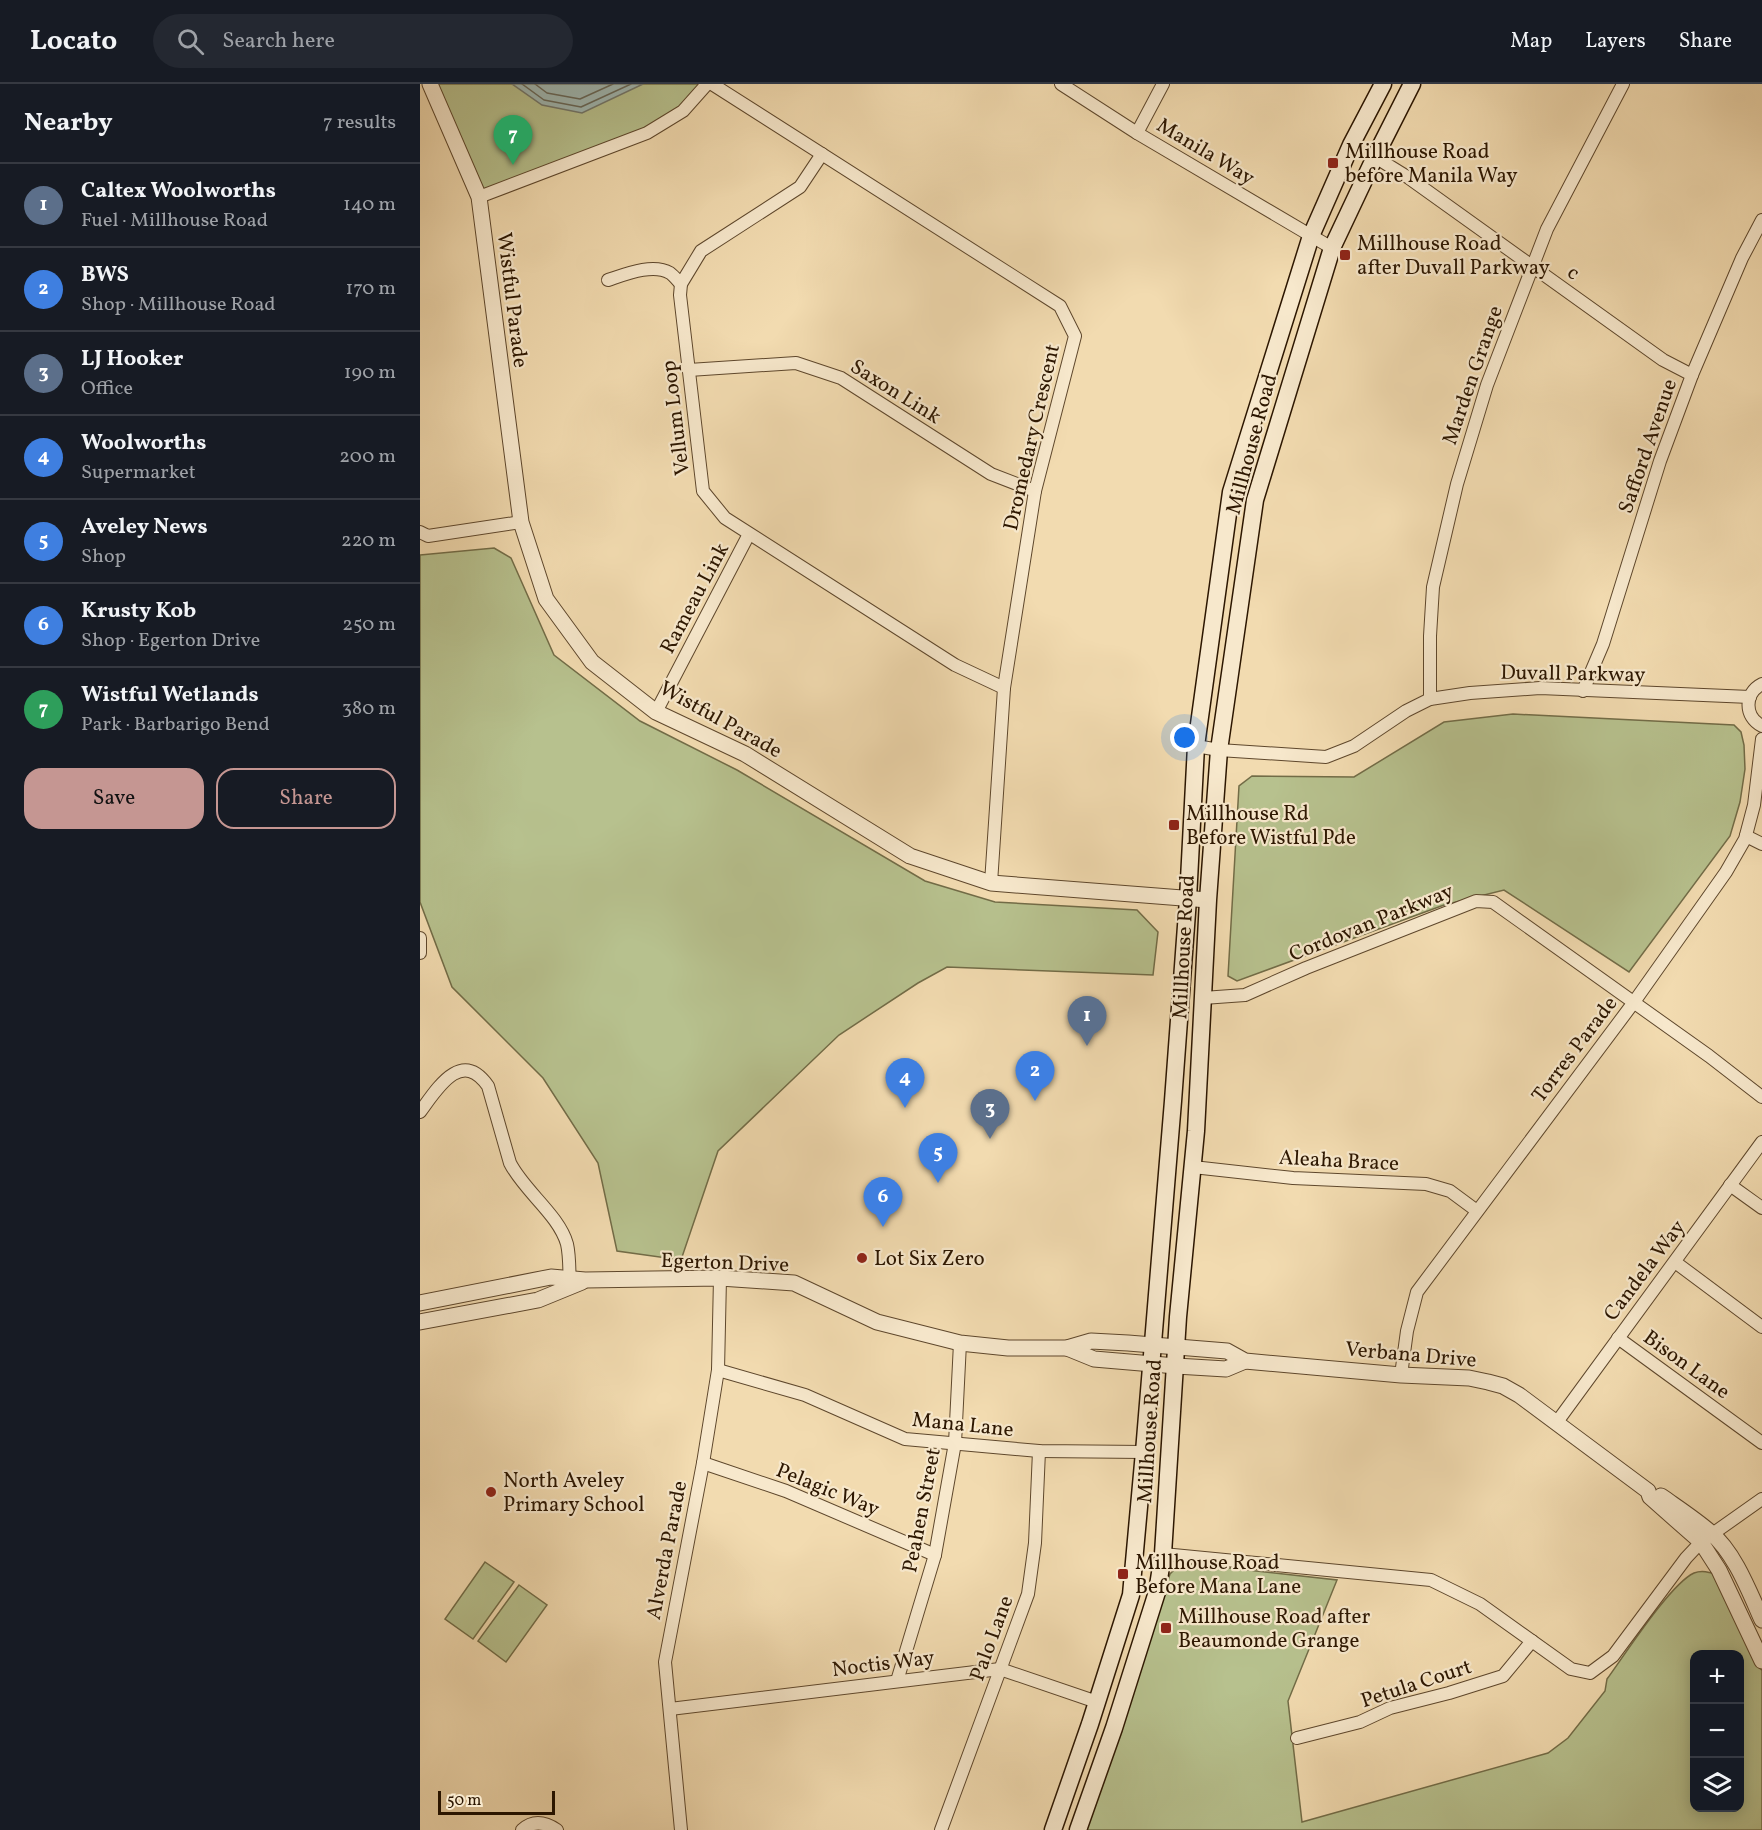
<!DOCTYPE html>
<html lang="en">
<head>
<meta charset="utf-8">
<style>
	body { margin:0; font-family:Vollkorn,serif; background:#242831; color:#f1f3f6 }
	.controls { position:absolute; right:18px; bottom:18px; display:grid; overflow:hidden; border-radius:12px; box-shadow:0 3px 15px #0003 }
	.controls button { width:54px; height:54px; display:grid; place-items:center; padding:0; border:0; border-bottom:2px solid #363941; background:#171b24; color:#f1f3f6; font:30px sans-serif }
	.scale { position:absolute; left:18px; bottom:15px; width:117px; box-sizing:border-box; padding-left:6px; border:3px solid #2c1600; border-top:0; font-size:16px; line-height:21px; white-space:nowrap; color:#2c1600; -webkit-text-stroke:4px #f7e8cc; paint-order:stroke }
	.you { position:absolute; left:765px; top:654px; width:21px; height:21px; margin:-15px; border:4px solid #fff; border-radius:50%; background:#1a73e8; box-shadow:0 0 0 9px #1a73e833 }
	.badge { display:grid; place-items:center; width:39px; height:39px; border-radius:50%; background:#c59692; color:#fff; font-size:20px; font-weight:700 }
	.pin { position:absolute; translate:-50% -50px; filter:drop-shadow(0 2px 3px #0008) }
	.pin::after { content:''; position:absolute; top:32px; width:21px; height:18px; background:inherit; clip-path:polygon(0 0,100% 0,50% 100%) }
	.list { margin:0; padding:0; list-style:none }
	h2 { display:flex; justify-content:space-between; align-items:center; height:78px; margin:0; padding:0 24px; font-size:26px }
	h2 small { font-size:20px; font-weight:400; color:#9ea1a6 }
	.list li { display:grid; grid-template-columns:39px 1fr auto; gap:18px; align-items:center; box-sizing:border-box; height:84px; padding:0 24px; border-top:2px solid #363941 }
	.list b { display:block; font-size:22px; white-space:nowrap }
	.list p { margin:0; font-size:20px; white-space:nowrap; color:#9ea1a6 }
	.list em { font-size:20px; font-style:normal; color:#9ea1a6 }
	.actions { display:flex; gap:12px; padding:18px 24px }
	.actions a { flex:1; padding:14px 0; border:2px solid #c59692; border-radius:18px; text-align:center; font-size:21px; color:#c59692 }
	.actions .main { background:#c59692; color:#111 }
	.icon { flex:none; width:33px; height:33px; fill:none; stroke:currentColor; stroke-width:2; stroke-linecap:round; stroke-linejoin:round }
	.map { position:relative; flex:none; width:1342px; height:1746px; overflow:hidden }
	header { display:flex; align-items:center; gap:36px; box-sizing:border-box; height:84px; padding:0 30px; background:#171b24; border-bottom:2px solid #363941 }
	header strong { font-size:28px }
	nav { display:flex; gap:33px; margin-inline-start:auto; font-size:21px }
	.search { width:420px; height:54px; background:#242831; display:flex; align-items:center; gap:15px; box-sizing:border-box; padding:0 21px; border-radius:33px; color:#9ea1a6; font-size:22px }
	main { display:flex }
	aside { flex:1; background:#171b24 }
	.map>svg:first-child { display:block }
	.green { fill:#b7c18e; stroke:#726c47; stroke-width:1.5; fill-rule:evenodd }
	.water { fill:#9fb9b5; stroke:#71786d; stroke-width:1.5 }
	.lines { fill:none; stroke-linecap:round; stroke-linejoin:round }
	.shore { stroke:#66685a; stroke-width:1.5 }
	.minor-casing { stroke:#5e472c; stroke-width:14 }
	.tertiary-casing { stroke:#5e472c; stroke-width:17 }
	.secondary-casing { stroke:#2c1600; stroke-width:19 }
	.minor { stroke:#f7e8cc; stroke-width:12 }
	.tertiary { stroke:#f7e8cc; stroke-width:15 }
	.secondary { stroke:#f7e8cc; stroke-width:16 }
	.poi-dot { fill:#8f2418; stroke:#f7e8cc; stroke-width:2 }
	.labels { text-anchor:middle; stroke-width:4.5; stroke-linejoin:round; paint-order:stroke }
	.street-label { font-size:21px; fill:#2c1600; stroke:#f7e8cc }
	.poi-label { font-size:21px; fill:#2c1600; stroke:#f7e8cc; text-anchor:start }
</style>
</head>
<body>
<header>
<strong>Locato</strong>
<div class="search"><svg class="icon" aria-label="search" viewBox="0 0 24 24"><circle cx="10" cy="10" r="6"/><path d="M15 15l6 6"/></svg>Search here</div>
<nav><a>Map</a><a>Layers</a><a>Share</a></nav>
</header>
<main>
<aside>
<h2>Nearby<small>7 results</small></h2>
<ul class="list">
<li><span class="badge" style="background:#5c6f8a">1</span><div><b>Caltex Woolworths</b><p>Fuel · Millhouse Road</p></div><em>140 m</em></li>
<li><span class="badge" style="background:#3f7fe0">2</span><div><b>BWS</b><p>Shop · Millhouse Road</p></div><em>170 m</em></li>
<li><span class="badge" style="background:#5c6f8a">3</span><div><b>LJ Hooker</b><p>Office</p></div><em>190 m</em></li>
<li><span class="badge" style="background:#3f7fe0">4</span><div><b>Woolworths</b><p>Supermarket</p></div><em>200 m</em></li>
<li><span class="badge" style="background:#3f7fe0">5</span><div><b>Aveley News</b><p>Shop</p></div><em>220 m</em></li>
<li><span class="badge" style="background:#3f7fe0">6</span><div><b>Krusty Kob</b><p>Shop · Egerton Drive</p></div><em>250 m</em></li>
<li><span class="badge" style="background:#2e9e5b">7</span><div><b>Wistful Wetlands</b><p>Park · Barbarigo Bend</p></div><em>380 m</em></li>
</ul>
<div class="actions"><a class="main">Save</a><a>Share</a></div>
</aside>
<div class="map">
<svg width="1342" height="1746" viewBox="0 0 1342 1746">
	<rect width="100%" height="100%" fill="#f2dbb0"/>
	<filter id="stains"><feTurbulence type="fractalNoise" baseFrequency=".00333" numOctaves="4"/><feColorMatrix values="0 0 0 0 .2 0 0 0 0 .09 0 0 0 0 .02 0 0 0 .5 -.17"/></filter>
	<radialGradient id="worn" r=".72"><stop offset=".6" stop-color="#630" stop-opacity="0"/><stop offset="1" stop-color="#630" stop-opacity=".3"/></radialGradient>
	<g class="green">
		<path d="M10,0H286L261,28L225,50L58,113Z"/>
		<path d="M74,464L91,474L134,571L220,637L317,686L505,797L575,818L717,826L738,848L733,891L527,883L498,899L419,951L298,1067L261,1176L197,1167L178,1079L123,994L32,903L0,818V471Z"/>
		<path d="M1093,630L1314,641L1321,648L1324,661L1325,685L1320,718L1310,752L1209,888L1084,806L1024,821L817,897L808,892L819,702L832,692L934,693L1024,638Z"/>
		<path d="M65,1478L94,1498L53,1555L25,1535Z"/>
		<path d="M774,1480L917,1496L868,1617L882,1738L1128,1669L1148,1654L1185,1607L1187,1595C1204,1572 1250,1500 1274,1489C1282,1486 1289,1488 1297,1491L1342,1587V1746H665L726,1566L750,1490L759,1481ZM1274,1570H1320V1724H1274Z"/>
		<path d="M99,1501L127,1521L86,1578L58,1557Z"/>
	</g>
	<path class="water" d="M92,0H223L162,29L122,21Z"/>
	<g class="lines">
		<g class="shore">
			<path d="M102,0L124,16L161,23L211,0"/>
			<path d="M115,0L127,9L160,15L193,0"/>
		</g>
		<defs>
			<g id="minor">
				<path d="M292,0L640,222L655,252L615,407L584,604L571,799"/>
				<path d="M641,0L717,49L912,164"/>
				<path d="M717,49L743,0"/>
				<path d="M402,70L380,103L281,167L261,200L260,211L283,407L305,434L535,581L584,604"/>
				<path d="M955,73L989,94L1243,276L1272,291"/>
				<path d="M59,113L227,49L263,27L287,0"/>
				<path d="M188,196C206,190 233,179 250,189C254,192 258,197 261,200"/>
				<path d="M269,286L376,279L421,294L571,390L615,407"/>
				<path d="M0,448L8,452L101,438"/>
				<path d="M1342,600C1324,609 1324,633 1342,642"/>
				<path d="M1163,607L1183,560L1240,377L1272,291L1322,174L1342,136"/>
				<path d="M1010,615V552L1013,503L1037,400L1067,301L1127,145L1203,0"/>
				<path d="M236,628L329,450"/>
				<path d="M776,662L799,666L906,673L934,662L986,627L1010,615L1050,609L1120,604L1330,613"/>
				<path d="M1326,752L1342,760"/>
				<path d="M0,854V869"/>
				<path d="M783,914L825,911L886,884L1056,817L1073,818L1289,972L1342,1013"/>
				<path d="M0,1028C17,1005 41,964 68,1002L90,1079C104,1107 139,1131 147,1160C150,1173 149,1188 150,1202"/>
				<path d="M773,1083L873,1094L1006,1100L1030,1107L1057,1127"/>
				<path d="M1310,1101L1342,1124"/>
				<path d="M1255,1178L1342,1243"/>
				<path d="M1198,1254L1342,1359"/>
				<path d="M298,1286L385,1311L485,1355L619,1367L724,1368"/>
				<path d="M981,1291L987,1247L997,1208L1214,918L1306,788L1325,755L1334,721L1342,655"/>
				<path d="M1137,1338L1342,1058"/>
				<path d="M283,1379L366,1407L515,1471"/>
				<path d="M743,1470L1011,1496L1060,1520L1151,1585L1170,1589L1193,1572L1266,1474L1281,1458L1342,1415"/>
				<path d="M477,1597L515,1471L535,1359L540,1259"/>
				<path d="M250,1625L580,1585L677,1618"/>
				<path d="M877,1654L940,1638L970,1624L1029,1609L1083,1592L1112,1557"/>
				<path d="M102,1746C113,1736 125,1738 137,1746"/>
				<path d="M261,1746L245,1578L283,1379L298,1286L300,1194"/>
				<path d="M521,1746L608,1510L615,1459L619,1367"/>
			</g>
			<g id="tertiary">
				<path d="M10,0L59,113L101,438L126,515L172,578L236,628L325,670L490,772L571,799L788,816"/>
				<path d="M0,1219L131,1193L165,1196L300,1194L374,1199L457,1238L540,1259L588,1264H647L671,1257L708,1259L807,1267L825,1277L981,1291L1049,1294L1068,1298L1083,1302L1099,1311L1228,1407L1230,1413L1281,1458L1299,1486L1342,1577"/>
				<path d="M0,1238L118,1216L162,1198"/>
				<path d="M647,1264L674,1275L756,1282L806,1285L825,1277"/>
				<path d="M1241,1412C1258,1424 1275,1435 1290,1448C1315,1469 1329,1507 1342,1536"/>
			</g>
			<g id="secondary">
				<path d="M633,1746L670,1640L711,1511L724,1368L753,1017L768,815L776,662L811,408L891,152L931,61L963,0"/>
				<path d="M658,1746L694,1644L737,1508L743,1470L758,1233L776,1047L788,816L799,666L835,416L912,164L955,73L992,0"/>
			</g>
		</defs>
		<use href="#minor" class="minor-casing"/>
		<use href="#tertiary" class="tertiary-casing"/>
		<use href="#secondary" class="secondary-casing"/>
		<use href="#minor" class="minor"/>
		<use href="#tertiary" class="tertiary"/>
		<use href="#secondary" class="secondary"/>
	</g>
	<g class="poi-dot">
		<rect x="907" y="73" width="12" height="12" rx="3"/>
		<rect x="919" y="165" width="12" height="12" rx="3"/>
		<rect x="748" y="735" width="12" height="12" rx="3"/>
		<circle cx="442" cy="1174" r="6"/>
		<circle cx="71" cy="1408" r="6"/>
		<rect x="697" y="1484" width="12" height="12" rx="3"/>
		<rect x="740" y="1538" width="12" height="12" rx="3"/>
	</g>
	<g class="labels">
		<g class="street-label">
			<text transform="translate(786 67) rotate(31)" y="7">Manila Way</text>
			<text transform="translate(1154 188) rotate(36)" y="7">c</text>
			<text transform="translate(93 216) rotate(83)" y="7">Wistful Parade</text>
			<text transform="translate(1052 291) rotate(-71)" y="7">Marden Grange</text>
			<text transform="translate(476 307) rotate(32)" y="7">Saxon Link</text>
			<text transform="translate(255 334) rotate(-97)" y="7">Vellum Loop</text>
			<text transform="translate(611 353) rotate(-77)" y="7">Dromedary Crescent</text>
			<text transform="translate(831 360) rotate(-75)" y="7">Millhouse Road</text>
			<text transform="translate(1227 362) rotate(-71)" y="7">Safford Avenue</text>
			<text transform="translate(274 514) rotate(-62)" y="7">Rameau Link</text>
			<text transform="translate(1153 589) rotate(1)" y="7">Duvall Parkway</text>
			<text transform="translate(301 635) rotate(29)" y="7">Wistful Parade</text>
			<text transform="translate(951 838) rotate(-22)" y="7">Cordovan Parkway</text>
			<text transform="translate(763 863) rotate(-87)" y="7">Millhouse Road</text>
			<text transform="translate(1154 965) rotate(-53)" y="7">Torres Parade</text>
			<text transform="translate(919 1076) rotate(3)" y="7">Aleaha Brace</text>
			<text transform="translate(305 1178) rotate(2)" y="7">Egerton Drive</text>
			<text transform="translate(1224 1186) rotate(-53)" y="7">Candela Way</text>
			<text transform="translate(991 1270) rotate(5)" y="7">Verbana Drive</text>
			<text transform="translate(1267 1280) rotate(36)" y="7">Bison Lane</text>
			<text transform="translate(543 1340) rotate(6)" y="7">Mana Lane</text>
			<text transform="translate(729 1347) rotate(-86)" y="7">Millhouse Road</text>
			<text transform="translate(408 1405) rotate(22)" y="7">Pelagic Way</text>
			<text transform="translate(501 1426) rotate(-79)" y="7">Peahen Street</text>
			<text transform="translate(246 1466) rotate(-79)" y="7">Alverda Parade</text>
			<text transform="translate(571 1554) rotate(-70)" y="7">Palo Lane</text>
			<text transform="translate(463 1579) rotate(-7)" y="7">Noctis Way</text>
			<text transform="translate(996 1599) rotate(-18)" y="7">Petula Court</text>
		</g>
		<g class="poi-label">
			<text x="925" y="74">Millhouse Road<tspan x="925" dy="24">before Manila Way</tspan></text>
			<text x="937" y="166">Millhouse Road<tspan x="937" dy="24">after Duvall Parkway</tspan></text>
			<text x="766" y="736">Millhouse Rd<tspan x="766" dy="24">Before Wistful Pde</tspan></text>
			<text x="454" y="1181">Lot Six Zero</text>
			<text x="83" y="1403">North Aveley<tspan x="83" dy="24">Primary School</tspan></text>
			<text x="715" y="1485">Millhouse Road<tspan x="715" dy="24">Before Mana Lane</tspan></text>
			<text x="758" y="1539">Millhouse Road after<tspan x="758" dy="24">Beaumonde Grange</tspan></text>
		</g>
	</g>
	<rect width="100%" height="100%" filter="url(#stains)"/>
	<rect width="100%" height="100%" fill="url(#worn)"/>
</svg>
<div class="controls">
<button>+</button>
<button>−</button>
<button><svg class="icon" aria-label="layers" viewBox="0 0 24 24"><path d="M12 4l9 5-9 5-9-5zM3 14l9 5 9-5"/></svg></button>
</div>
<div class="scale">50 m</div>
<div class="you"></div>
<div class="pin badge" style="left:667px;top:962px;background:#5c6f8a">1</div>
<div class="pin badge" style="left:615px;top:1017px;background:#3f7fe0">2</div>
<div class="pin badge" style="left:570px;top:1055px;background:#5c6f8a">3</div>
<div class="pin badge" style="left:485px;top:1024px;background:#3f7fe0">4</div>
<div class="pin badge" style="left:518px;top:1099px;background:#3f7fe0">5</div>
<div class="pin badge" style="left:463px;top:1143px;background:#3f7fe0">6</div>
<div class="pin badge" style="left:93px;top:81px;background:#2e9e5b">7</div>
</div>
</main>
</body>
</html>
